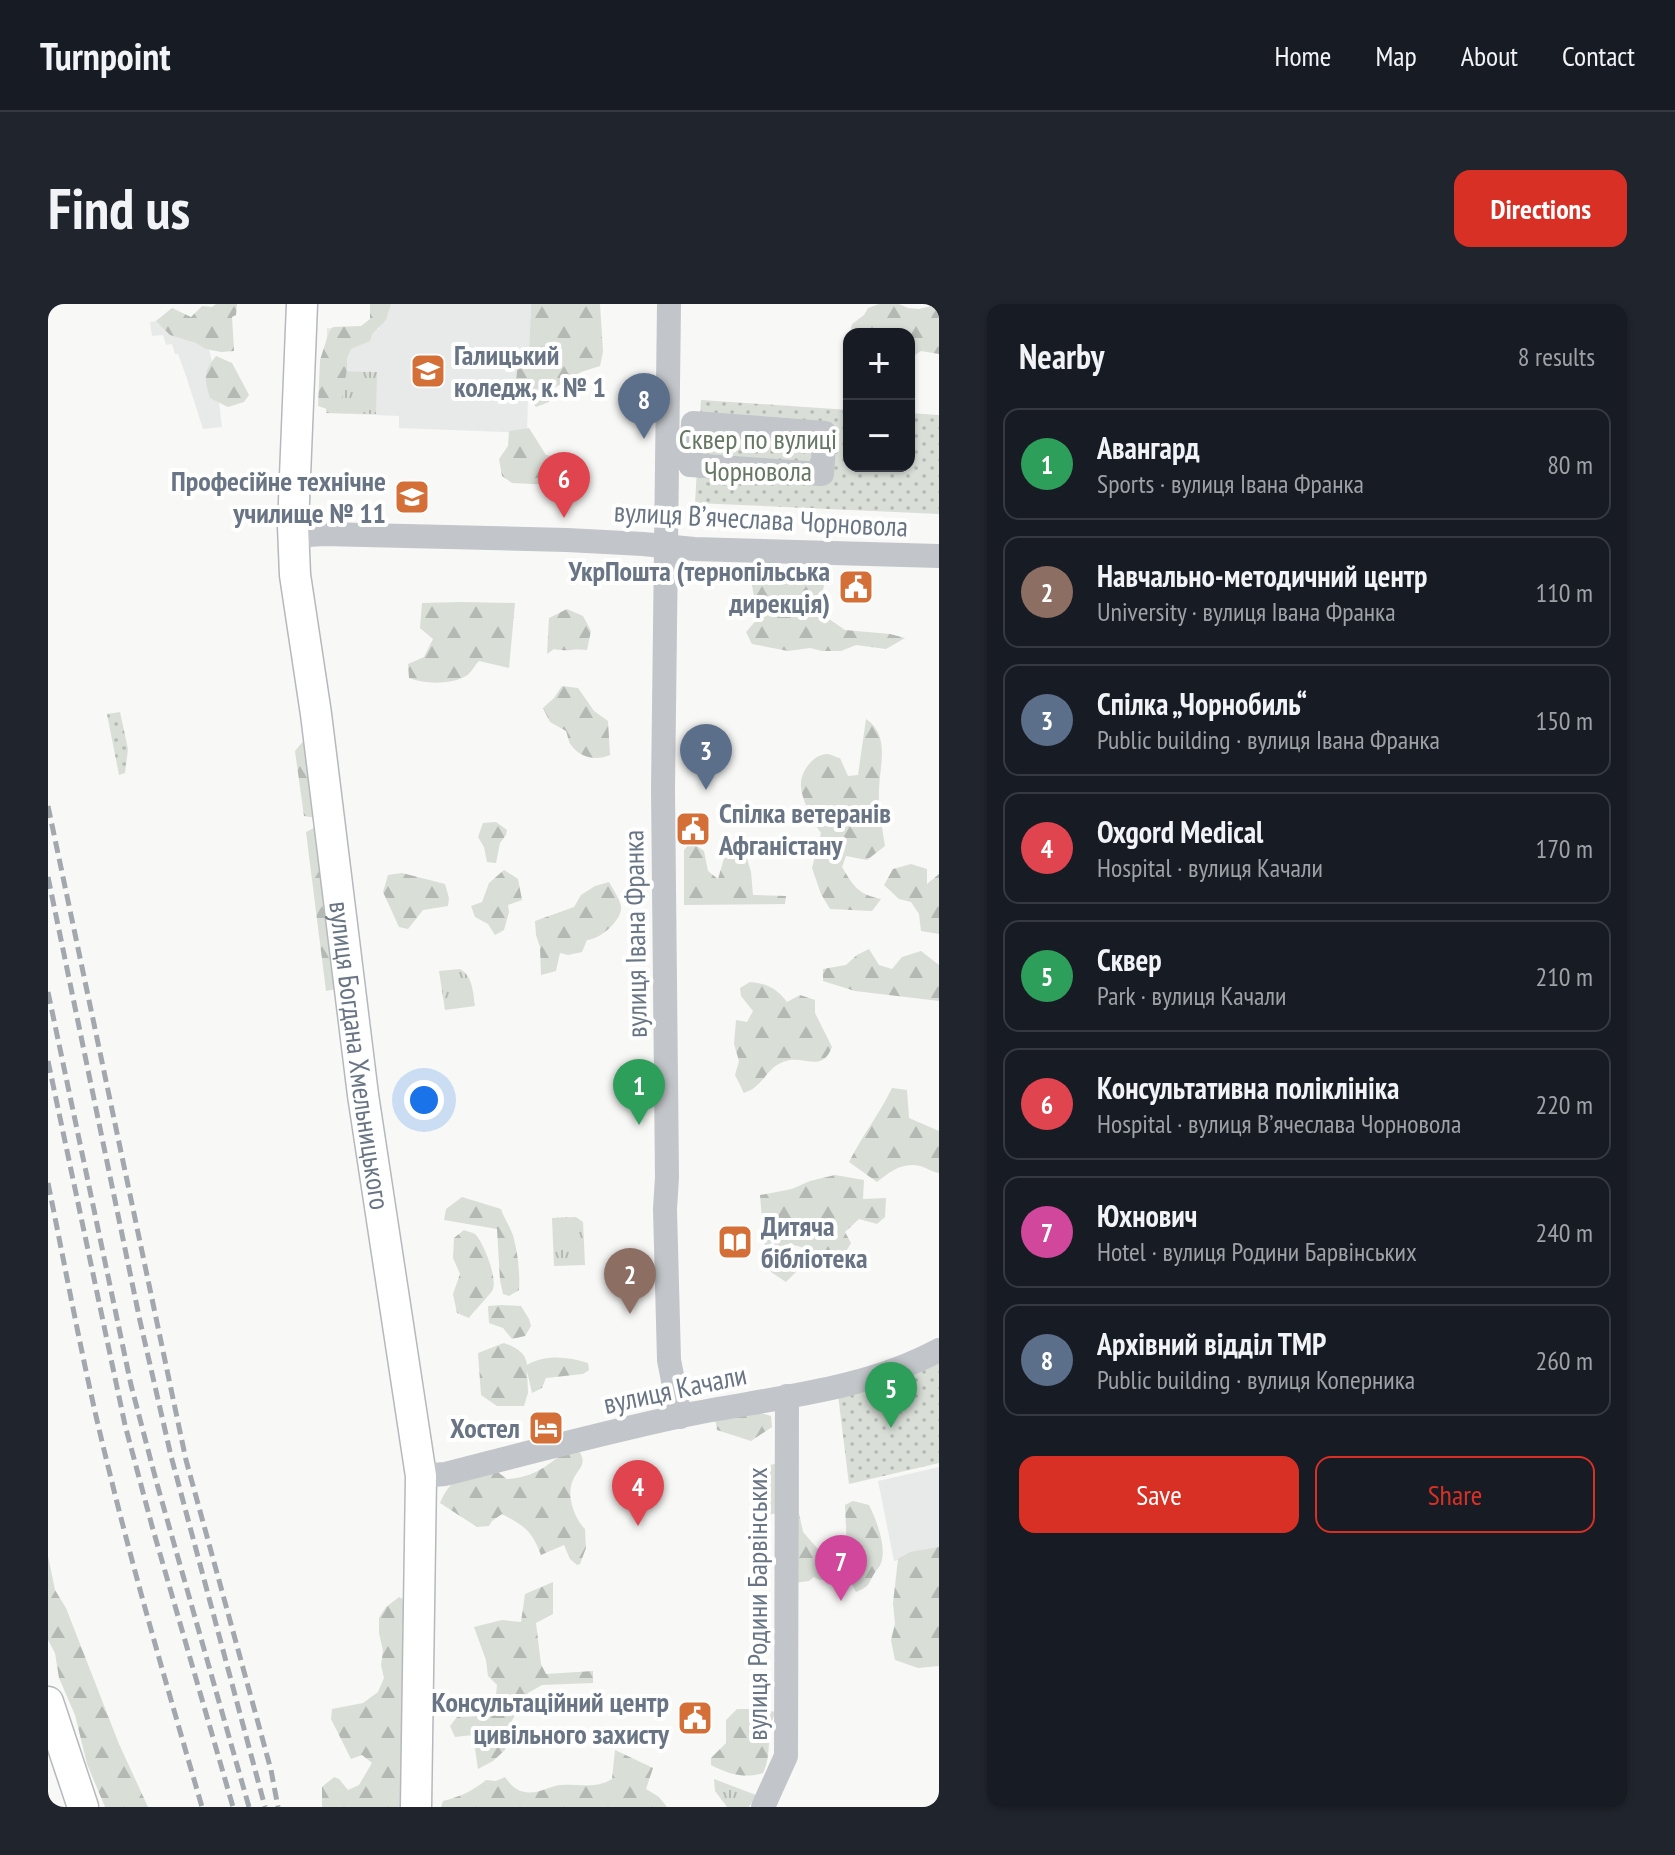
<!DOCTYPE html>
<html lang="en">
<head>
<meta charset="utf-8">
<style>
	body { margin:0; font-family:"PT Sans Narrow",sans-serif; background:#20242c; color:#f1f3f6 }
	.controls { position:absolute; right:24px; top:24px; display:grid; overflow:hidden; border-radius:16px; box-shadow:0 2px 6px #0004 }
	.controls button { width:72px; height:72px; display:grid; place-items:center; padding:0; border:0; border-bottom:2px solid #363941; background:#171b24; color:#f1f3f6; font:40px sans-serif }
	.you { position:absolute; left:376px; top:796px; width:28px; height:28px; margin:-20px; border:6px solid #fff; border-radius:50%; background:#1a73e8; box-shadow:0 0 0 12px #1a73e833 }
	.badge { display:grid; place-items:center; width:52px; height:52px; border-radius:50%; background:#d93025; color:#fff; font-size:26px; font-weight:700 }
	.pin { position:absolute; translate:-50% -66px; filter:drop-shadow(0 2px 4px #0008) }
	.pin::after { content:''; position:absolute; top:42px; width:28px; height:24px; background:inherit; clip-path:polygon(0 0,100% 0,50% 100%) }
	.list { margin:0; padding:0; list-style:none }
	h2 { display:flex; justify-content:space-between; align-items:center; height:104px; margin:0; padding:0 32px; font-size:34px }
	h2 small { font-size:26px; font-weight:400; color:#9ea1a6 }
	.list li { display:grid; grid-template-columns:52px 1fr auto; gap:24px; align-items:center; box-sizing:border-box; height:112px; margin:0 16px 16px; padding:0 16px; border:2px solid #363941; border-radius:16px }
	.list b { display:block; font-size:30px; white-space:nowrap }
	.list p { margin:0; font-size:26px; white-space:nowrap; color:#9ea1a6 }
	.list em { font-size:26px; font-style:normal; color:#9ea1a6 }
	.actions { display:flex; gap:16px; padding:24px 32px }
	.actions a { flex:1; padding:18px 0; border:2px solid #d93025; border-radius:16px; text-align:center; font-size:28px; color:#d93025 }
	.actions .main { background:#d93025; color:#fff }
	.map { position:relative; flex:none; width:891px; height:1503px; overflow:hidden; border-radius:16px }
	header { display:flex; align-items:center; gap:48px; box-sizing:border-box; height:112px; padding:0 40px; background:#171b24; border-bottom:2px solid #363941 }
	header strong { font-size:38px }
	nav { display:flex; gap:44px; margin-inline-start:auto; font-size:28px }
	.intro { display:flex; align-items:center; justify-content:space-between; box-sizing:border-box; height:192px; padding:0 48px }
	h1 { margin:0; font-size:56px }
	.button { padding:20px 36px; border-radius:16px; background:#d93025; color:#fff; font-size:28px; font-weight:700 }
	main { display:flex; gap:48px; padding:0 48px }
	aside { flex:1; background:#171b24; border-radius:16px; box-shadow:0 2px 6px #0004 }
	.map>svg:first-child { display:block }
	.built { fill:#e8eae9 }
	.grass { fill:url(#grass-tufts) }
	.forest { fill:url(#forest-firs) }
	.park { fill:url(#park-dots) }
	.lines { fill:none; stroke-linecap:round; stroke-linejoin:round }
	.major-casing { stroke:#b5b9bd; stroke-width:33 }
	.minor { stroke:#c2c5c9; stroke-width:24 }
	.major { stroke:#fff; stroke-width:30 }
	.rail { stroke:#a3a8ae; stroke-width:5; stroke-dasharray:12 6; stroke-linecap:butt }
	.labels { text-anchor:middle; stroke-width:8; stroke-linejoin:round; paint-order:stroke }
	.poi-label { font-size:28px; font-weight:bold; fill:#697584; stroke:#fff; text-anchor:end }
	.park-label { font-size:28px; fill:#667764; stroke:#fff }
	.street-label { font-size:28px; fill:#697584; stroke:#fff }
</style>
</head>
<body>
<header>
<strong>Turnpoint</strong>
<nav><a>Home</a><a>Map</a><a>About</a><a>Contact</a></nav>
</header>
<div class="intro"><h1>Find us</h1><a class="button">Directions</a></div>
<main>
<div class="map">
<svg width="891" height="1503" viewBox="0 0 891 1503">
	<defs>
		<pattern id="grass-tufts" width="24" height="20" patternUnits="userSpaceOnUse" patternTransform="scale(2)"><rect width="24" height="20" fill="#d9ded7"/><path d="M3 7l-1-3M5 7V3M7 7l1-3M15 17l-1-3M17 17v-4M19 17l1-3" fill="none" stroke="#b4b9b4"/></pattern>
		<pattern id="forest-firs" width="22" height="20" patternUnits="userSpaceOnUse" patternTransform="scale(2)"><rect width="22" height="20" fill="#d9ded7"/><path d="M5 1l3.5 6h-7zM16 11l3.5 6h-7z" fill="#b4b9b4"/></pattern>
		<pattern id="park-dots" width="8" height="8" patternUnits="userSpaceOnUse" patternTransform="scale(2)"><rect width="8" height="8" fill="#d9ded7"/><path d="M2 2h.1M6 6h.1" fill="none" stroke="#b4b9b4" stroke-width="1.8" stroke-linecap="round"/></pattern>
	</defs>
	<rect width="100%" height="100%" fill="#f8f8f6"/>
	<g class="built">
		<path d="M331,0H483L479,129L351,124V112L278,109L279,24L331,25Z"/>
		<path d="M115,16L159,37L168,74L174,123L155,125L138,72L130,50H127L124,40L118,41L115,31L104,32L102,18Z"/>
		<path d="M891,1163V1245L846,1257L830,1177Z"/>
	</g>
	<g class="grass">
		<path d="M278,67L329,68L328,110L278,109Z"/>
		<path d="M412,665C425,672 425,689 427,702L397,706L391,667Z"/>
		<path d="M528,913L535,918L537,961L506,962L504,914Z"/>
		<path d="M666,1475L708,1491L701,1503H679L667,1487Z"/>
	</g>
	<g class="forest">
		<path d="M168,0H189L188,11L184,13L186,47L173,48L158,45L148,39L122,31L108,17L124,4L143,13L154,2L164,3Z"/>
		<path d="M322,0H343L338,16L324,30L322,37L303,45L299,54V65L294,94L282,106L270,102L272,56L281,28L285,23L313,22L322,15Z"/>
		<path d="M483,0H552L555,48L552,62L533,68L506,84L501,98L488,103L468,80L469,66L481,52Z"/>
		<path d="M831,0H851L860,4L871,5L891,0V50L873,47L861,55V30H802L804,20L816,11L820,4Z"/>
		<path d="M168,52L184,59L201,91L196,98L180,103L162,94C156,75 155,68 168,52Z"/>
		<path d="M481,124L498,151L523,155L526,166L525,182L464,179L454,172L451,155L460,142L461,127Z"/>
		<path d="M701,265H712L733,274L744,269L770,265L776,281L772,303L781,315L797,326L842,330L857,334L838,345L808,341L793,347H774L762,344L740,347L704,340L698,328L712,312L706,293Z"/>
		<path d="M412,298L467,299L461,364L431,357C427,361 423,369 418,372C402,381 377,380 361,374L360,360L376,353L385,335L372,324L374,299Z"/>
		<path d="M519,305L535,312L543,327L539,346C528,344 516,348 506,345L499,350L501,314Z"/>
		<path d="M514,382L530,384L546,407L560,417L562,451C549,457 532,454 523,441C520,437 520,432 518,427L502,418L495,404L506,394Z"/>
		<path d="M818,415C842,431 832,460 831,485C830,503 834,523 837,542L819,556L798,552L794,563C806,583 810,590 833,595L824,607L782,605L773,590L764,564L773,529C765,518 753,495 753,481C752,468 766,449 780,450C782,450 790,454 792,454L800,472L810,471Z"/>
		<path d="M257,435L268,514L256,512L247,447Z"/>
		<path d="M448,518L459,526L458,531L452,539L448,559L439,558L436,543L430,533L435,519Z"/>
		<path d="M270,522L288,685L278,687L258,528Z"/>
		<path d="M643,538L656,547L660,567L670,575L679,544L695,541L703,568L705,591L738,592L737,600L636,601V546Z"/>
		<path d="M863,560L879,565V580L891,570V630L873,627L871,610L863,598L851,595L836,581L845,565Z"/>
		<path d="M456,566L470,575L474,596L460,601L461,608L456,626L447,631L440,620L427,613L423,602L434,598L441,579Z"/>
		<path d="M354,569L397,580L401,594L400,602L375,606L360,625L351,623L335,588L340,571Z"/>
		<path d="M561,578C565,585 571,594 573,602C575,616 551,636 539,636L534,648L520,651L512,649L508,667L493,671L492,643L488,631L487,617L526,603L533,591L547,582Z"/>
		<path d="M821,645L831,661L844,665L854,653L873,647L891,661V697L807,687L775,677V665L798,661L809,651Z"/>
		<path d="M702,678C720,680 728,684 739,698L752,691L767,696V709L784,743C773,771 755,749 735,758C720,764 718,775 707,783C704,786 699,787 696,789L687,771L691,757L686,740L688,716L699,718L705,707L693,692L692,684Z"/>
		<path d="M844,784L859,786L861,814L891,827V869C884,868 879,864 872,862C854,858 842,868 829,878L801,858C814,832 832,809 844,784Z"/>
		<path d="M787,871L816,876L815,895L838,894L837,913L829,920L811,915L797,928L803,939L793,956C768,959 761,940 741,941L747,956L749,967L738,978L720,966L722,950L716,939L712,891L744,885L762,877Z"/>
		<path d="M414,893L453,905C456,915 464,925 466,935C470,952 472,968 471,986L461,992L455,990L452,976L449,925L396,916L398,905Z"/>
		<path d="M416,926C420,928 425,928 428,931C436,940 449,973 445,985C444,989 426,1007 421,1014L409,1009L405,990L412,970L405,954L406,934Z"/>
		<path d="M454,1001L473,1002L481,1015L483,1022L477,1032L464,1035L455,1024L441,1019L440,1002Z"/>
		<path d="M456,1039C467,1043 478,1048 479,1061C498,1050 520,1053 540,1059L541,1066L535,1070L498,1074L494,1084L484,1089L479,1067L480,1089L476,1102H449L433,1091L430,1049Z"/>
		<path d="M706,1107L723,1112L724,1123L703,1137L669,1126L667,1114Z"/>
		<path d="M750,1107L751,1209L755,1228L769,1244L791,1254L799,1245L797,1201L805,1197L821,1201C828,1215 839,1243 833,1259C831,1264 829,1265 826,1270C819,1282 822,1282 808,1288L800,1272L772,1276L766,1273L761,1277L746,1279L731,1209L720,1211C711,1195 710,1179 715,1163L730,1159Z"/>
		<path d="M518,1147H531C540,1161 530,1164 525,1176C518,1191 526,1214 537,1225L538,1244L532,1260L529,1261L522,1255L516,1241L493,1251C484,1227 477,1222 454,1210L444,1217L441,1222L429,1223L392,1199C405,1169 418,1171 447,1166L459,1175C487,1173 497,1163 518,1147Z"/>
		<path d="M891,1243V1362L870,1364L847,1356L843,1336L847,1320L845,1299L850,1255L862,1248Z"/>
		<path d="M0,1252L7,1286L18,1304L71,1440L100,1503H57L39,1460L27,1411L11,1374L7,1349L0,1336Z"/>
		<path d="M505,1278V1310L488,1319L493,1360L498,1370L545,1367V1379L494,1381L480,1389L462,1420L457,1446L445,1457L430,1465L425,1431L407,1433L402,1422L409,1413C437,1413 447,1411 449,1381L440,1372L438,1356L426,1323L454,1316L473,1318L477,1290Z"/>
		<path d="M351,1293L368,1301L362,1503H274V1483L286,1473L291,1475L300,1486L311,1481L324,1459L314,1451L303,1455L283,1415L284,1405L315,1399L330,1388L336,1374L333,1361L335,1347L331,1329V1314L338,1303Z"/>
		<path d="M689,1405H712L728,1408C717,1427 725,1449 715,1469C697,1475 680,1470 663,1461V1454L678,1439V1416Z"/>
		<path d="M567,1446L605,1464L598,1485L611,1493L619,1503H393L395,1497C411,1493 425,1487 438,1476L448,1477L457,1473C462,1480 468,1487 477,1488C490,1491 502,1481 514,1481C532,1480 548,1485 564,1475Z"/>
	</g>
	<g class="park">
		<path d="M653,96L801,106V162H861V109L891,111V210L647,199Z"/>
		<path d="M72,408L80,445L77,469L71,471L59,410Z"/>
		<path d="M891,1057V1159L801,1180L790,1091Z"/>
	</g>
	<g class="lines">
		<defs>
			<g id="major">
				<path id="s1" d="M254,0L245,222L247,271L268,410L315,791L373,1172L368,1503"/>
				<path d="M0,1398L35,1503"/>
			</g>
		</defs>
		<use href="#major" class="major-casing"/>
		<g class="minor">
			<path d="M621,0L615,486L619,873L617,905L621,1056L632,1113"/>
			<path d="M645,119L777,129L774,170L642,161Z"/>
			<path d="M245,232L275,230L519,236L595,240L646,245L891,252"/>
			<path d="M373,1172L397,1170C475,1150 554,1129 633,1112C719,1094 813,1088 891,1046"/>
			<path d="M715,1503L738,1452L739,1092"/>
		</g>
		<use href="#major" class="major"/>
		<g class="rail">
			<path d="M0,502L138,1156L223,1466L230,1503"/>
			<path d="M0,573L92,1017L123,1152L217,1503"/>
			<path d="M0,688L83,1081L109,1180L201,1503"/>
			<path d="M0,757L77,1121L104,1222L185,1503"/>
			<path d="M0,879C19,972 36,1066 59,1158C87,1274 121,1389 154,1503"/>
		</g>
	</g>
	<defs>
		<symbol id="university-square" viewBox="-11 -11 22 22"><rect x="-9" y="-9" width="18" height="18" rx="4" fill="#d56f38" stroke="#fff"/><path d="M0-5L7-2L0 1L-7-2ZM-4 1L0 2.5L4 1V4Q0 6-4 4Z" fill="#fff"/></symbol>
		<symbol id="civic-square" viewBox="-11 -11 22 22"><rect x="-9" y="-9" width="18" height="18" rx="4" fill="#d56f38" stroke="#fff"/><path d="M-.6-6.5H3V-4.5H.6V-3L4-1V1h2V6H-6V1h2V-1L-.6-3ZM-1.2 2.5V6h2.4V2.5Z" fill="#fff"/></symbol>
		<symbol id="library-square" viewBox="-11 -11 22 22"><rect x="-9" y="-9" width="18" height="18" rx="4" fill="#d56f38" stroke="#fff"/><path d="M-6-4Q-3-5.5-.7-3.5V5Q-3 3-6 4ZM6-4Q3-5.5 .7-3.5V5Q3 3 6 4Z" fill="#fff"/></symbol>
		<symbol id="hotel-square" viewBox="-11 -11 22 22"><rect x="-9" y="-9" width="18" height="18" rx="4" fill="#d56f38" stroke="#fff"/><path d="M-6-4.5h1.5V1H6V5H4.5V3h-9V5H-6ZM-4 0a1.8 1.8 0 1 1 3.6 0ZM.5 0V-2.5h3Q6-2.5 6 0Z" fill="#fff"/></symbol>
	</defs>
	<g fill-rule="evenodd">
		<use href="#university-square" x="360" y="47" width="40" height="40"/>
		<use href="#university-square" x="344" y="173" width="40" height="40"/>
		<use href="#civic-square" x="788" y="263" width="40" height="40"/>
		<use href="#civic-square" x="625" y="505" width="40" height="40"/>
		<use href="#library-square" x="667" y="918" width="40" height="40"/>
		<use href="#hotel-square" x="478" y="1104" width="40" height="40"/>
		<use href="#civic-square" x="627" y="1394" width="40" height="40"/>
	</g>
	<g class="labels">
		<g class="poi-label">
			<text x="406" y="61" text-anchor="start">Галицький<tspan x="406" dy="32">коледж, к. № 1</tspan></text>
			<text x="338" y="187">Професійне технічне<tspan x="338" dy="32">училище № 11</tspan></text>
			<text x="782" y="277">УкрПошта (тернопільська<tspan x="782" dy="32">дирекція)</tspan></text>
			<text x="671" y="519" text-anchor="start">Спілка ветеранів<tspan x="671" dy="32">Афганістану</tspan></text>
			<text x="713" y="932" text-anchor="start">Дитяча<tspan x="713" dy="32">бібліотека</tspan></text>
			<text x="472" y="1134">Хостел</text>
			<text x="621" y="1408">Консультаційний центр<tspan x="621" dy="32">цивільного захисту</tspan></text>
		</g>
		<g class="park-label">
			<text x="710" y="145">Сквер по вулиці<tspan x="710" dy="32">Чорновола</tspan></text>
		</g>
		<g class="street-label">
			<text transform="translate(713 215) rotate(3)" y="10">вулиця Вʼячеслава Чорновола</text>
			<text transform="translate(587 630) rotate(-91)" y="10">вулиця Івана Франка</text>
			<text dy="10" stroke="none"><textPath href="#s1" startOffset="756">вулиця Богдана Хмельницького</textPath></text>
			<text transform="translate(627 1085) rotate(-12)" y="10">вулиця Качали</text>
			<text transform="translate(709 1300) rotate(-90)" y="10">вулиця Родини Барвінських</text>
		</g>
	</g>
</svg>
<div class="controls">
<button>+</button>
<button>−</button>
</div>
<div class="you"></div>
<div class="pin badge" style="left:591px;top:821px;background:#2e9e5b">1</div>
<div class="pin badge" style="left:582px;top:1010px;background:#8d6e63">2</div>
<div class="pin badge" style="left:658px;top:486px;background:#5c6f8a">3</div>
<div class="pin badge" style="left:590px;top:1222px;background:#e0444e">4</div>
<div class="pin badge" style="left:843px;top:1124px;background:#2e9e5b">5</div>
<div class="pin badge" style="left:516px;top:214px;background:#e0444e">6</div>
<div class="pin badge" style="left:793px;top:1297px;background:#d1479c">7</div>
<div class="pin badge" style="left:596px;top:135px;background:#5c6f8a">8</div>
</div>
<aside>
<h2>Nearby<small>8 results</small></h2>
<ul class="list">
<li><span class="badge" style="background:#2e9e5b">1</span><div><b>Авангард</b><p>Sports · вулиця Івана Франка</p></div><em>80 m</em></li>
<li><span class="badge" style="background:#8d6e63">2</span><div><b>Навчально-методичний центр</b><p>University · вулиця Івана Франка</p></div><em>110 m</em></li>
<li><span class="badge" style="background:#5c6f8a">3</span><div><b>Спілка „Чорнобиль“</b><p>Public building · вулиця Івана Франка</p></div><em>150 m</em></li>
<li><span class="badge" style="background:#e0444e">4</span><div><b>Oxgord Medical</b><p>Hospital · вулиця Качали</p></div><em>170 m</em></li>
<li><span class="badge" style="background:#2e9e5b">5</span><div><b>Сквер</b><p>Park · вулиця Качали</p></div><em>210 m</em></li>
<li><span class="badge" style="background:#e0444e">6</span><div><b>Консультативна поліклініка</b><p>Hospital · вулиця Вʼячеслава Чорновола</p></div><em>220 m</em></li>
<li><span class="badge" style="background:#d1479c">7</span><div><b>Юхнович</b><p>Hotel · вулиця Родини Барвінських</p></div><em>240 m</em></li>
<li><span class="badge" style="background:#5c6f8a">8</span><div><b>Архівний відділ ТМР</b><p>Public building · вулиця Коперника</p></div><em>260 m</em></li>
</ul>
<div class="actions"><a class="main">Save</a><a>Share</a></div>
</aside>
</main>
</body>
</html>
